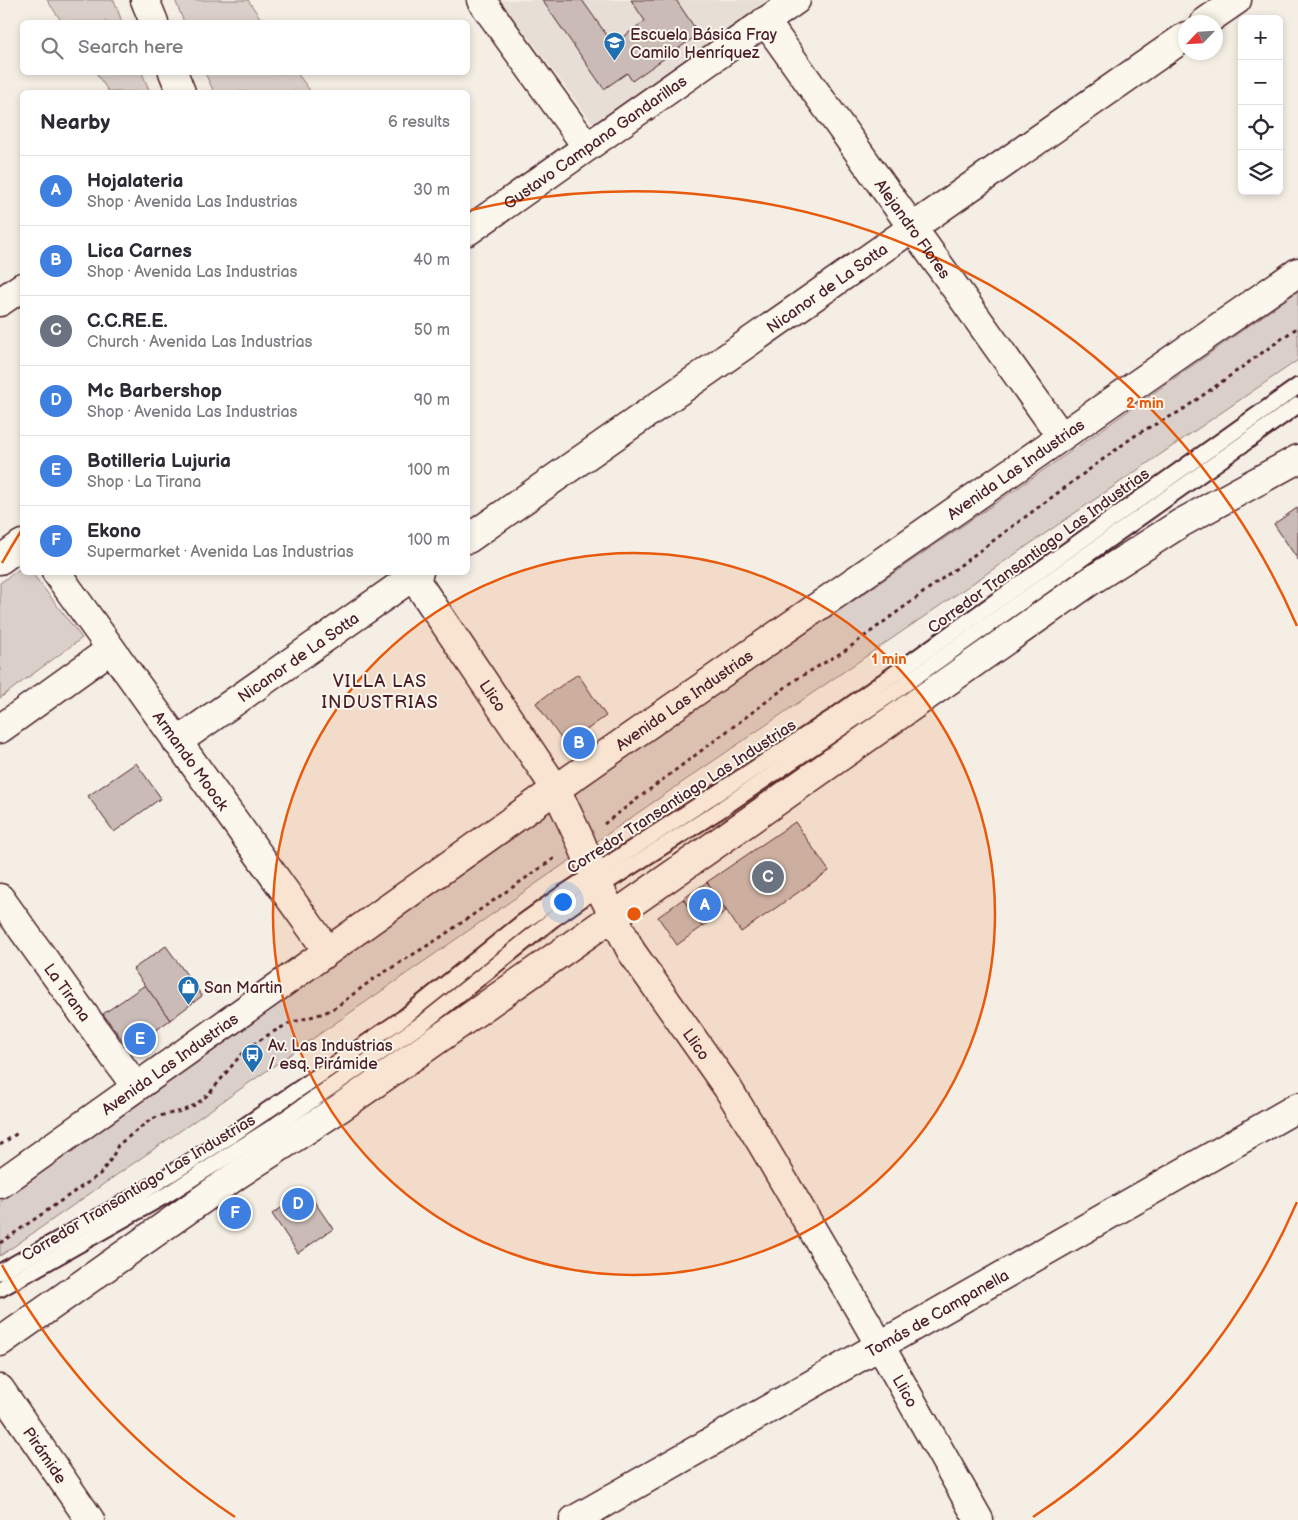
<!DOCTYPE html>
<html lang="en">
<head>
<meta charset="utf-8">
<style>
	body { margin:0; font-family:"Balsamiq Sans",sans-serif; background:#f2f2f3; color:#2b2b33 }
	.controls { position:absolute; right:15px; top:15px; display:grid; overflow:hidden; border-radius:8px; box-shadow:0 2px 8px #0003 }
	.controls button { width:45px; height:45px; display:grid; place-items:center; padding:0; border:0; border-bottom:1px solid #e1e1e2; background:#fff; color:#2b2b33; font:25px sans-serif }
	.compass { position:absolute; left:1178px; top:15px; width:45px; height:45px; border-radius:50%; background:#fff; box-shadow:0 2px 8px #0003; rotate:245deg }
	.you { position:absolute; left:562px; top:901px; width:18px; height:18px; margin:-12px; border:4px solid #fff; border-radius:50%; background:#1a73e8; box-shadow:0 0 0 8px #1a73e833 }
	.badge { display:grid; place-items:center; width:32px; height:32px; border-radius:50%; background:#111827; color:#fff; font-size:16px; font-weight:700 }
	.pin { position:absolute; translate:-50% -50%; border:2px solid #fff; box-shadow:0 1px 5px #0006 }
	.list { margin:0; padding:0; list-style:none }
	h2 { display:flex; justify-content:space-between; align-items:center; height:65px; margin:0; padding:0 20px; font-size:21px }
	h2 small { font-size:16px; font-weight:400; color:#7c7c81 }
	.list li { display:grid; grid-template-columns:32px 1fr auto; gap:15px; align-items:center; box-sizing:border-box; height:70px; padding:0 20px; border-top:1px solid #e1e1e2 }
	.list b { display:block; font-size:19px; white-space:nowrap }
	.list p { margin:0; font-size:16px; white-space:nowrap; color:#7c7c81 }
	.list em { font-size:16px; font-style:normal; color:#7c7c81 }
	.icon { flex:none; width:28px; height:28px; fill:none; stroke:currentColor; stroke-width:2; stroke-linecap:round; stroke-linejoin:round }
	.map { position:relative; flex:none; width:1298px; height:1520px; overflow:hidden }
	.search { position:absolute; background:#fff; box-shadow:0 2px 8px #0003; left:20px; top:20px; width:450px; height:55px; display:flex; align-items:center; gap:12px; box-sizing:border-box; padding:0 18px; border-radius:8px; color:#7c7c81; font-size:19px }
	.panel { position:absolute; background:#fff; box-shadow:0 2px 8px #0003; left:20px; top:90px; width:450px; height:485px; border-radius:8px }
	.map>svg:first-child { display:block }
	.built { fill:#e7dfd6 }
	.green { fill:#dbd0c9; stroke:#92787a }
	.building { fill:#cabbb6; stroke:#4a1f2b }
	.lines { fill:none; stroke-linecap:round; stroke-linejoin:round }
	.lane-casing { stroke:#4a1f2b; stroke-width:19 }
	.street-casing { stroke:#4a1f2b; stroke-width:31 }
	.secondary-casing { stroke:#4a1f2b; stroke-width:31 }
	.path { stroke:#4a1f2b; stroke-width:3; stroke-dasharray:4 4; stroke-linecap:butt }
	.lane { stroke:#fbf7ec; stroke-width:15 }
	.street { stroke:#fbf7ec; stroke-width:28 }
	.secondary { stroke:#fbf7ec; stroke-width:28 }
	.ring { fill:none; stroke:#e8590c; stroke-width:2.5 }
	.labels { text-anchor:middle; stroke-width:4; stroke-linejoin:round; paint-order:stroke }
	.poi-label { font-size:16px; fill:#4a1f2b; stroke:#fbf7ec; text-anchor:start }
	.street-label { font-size:16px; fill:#4a1f2b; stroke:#fbf7ec }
	.neighbourhood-label { font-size:18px; letter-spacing:1px; fill:#4a1f2b; stroke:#fbf7ec }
	.centre { fill:#e8590c; stroke:#fbf7ec; stroke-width:2.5 }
	.ring-label { font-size:15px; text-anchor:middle; font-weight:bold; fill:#e8590c; stroke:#fbf7ec; stroke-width:4; stroke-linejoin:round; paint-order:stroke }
</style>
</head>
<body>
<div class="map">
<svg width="1298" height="1520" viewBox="0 0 1298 1520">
	<rect width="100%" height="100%" fill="#f4eee4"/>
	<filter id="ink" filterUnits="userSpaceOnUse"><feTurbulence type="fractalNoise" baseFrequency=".02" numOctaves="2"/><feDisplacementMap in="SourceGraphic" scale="10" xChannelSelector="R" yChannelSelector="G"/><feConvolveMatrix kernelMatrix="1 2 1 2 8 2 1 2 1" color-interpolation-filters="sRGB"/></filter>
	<g filter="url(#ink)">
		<path class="built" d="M500,0H768L594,125Z"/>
		<g class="green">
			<path d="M47,0H114L122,22H62Z"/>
			<path d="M175,0H248L263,22H184Z"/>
			<path d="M96,73H142L150,92H109Z"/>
			<path d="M205,73H297L311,92H214Z"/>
			<path d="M1298,291V360L642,810L0,1256V1202L240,1028L609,769L1080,445Z"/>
			<path d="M22,567V572L32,573L82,638L0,698V583Z"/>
		</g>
		<g class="building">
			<path d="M542,0H582L613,44L645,21L631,0H676L699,34L632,81L627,73L604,89Z"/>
			<path d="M1297,508L1298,510V560L1274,524Z"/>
			<path d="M578,674L606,716L571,741L562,740L536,703Z"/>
			<path d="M136,763L161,798L114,832L88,796Z"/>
			<path d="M795,822L829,871L741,932L707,882Z"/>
			<path d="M707,882L726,911L702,927L683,899Z"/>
			<path d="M683,899L702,927L677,945L658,917Z"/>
			<path d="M166,946L202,996L170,1020L133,969Z"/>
			<path d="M145,985L170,1020L133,1047L124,1042L103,1014Z"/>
			<path d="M307,1191L333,1229L298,1253L272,1214Z"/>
		</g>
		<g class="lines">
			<defs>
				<g id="lane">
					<path d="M0,1272L139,1194L224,1140L403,1018L523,922L558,897L832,718L1298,386"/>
					<path d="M0,1289L168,1194L276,1125L423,1023L553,919L599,887L717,812L891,694L1298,405"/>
				</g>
				<g id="street">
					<path d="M481,0L587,147"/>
					<path id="s1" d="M765,21L1061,436"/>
					<path d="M1205,22L1237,0"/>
					<path id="s2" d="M468,231L796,0"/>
					<path d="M0,302L22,287"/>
					<path id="s3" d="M468,539L1186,36"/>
					<path d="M0,560L22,544"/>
					<path id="s4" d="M56,572L327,950"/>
					<path d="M0,729L111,649"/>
					<path id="s5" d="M177,742L419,572"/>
					<path id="s6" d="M0,898L136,1087"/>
					<path id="s7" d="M574,1520L1298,1107"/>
				</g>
				<g id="secondary">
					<path d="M145,0L154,22"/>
					<path d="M173,72L181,92"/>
					<path id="s8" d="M410,572L556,789L580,840L599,887L631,951L727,1087L762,1144L866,1321L979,1520"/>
					<path id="s9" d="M0,1184L556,789L1298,272"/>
					<path d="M0,1342L237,1175L340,1108L1089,582L1181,523L1298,459"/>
					<path id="s10" d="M0,1389L90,1520"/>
				</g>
			</defs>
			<use href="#lane" class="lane-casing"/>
			<use href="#street" class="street-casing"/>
			<use href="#secondary" class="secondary-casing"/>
			<g class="path">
				<path d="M604,824L795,680L846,650L1133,437L1146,429L1181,411L1298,327"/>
				<path d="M0,1145L19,1132"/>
				<path d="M0,1243L100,1174L112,1158L118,1145L150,1120L159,1116L182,1111L195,1105L209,1094L239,1057L254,1044L271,1033L290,1023L324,1013L336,1007L372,980L438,939L556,857"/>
			</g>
			<use href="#lane" class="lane"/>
			<use href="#street" class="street"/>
			<use href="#secondary" class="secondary"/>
		</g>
	</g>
	<circle cx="634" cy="914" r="361" fill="#e8590c" fill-opacity=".12"/>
	<g class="ring">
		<circle cx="634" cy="914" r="361"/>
		<path d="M1297 1202A723 723 0 0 1 1033 1517M235 1517A723 723 0 0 1 2 1265M2 563A723 723 0 0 1 21 531M471 210A723 723 0 0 1 1297 626"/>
	</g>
	<defs>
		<symbol id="school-pin" viewBox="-11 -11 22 30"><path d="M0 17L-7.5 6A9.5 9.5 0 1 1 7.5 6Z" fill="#1f6fb2" stroke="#fbf7ec"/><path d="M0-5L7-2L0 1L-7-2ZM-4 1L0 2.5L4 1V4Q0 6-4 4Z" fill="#fff"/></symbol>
		<symbol id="shop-pin" viewBox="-11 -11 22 30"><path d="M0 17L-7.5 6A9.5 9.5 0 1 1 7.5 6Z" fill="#1f6fb2" stroke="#fbf7ec"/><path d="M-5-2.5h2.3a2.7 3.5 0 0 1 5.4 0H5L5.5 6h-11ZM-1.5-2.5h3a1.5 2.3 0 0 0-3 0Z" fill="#fff"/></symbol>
		<symbol id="bus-pin" viewBox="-11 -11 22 30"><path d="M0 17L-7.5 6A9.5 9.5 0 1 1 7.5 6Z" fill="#1f6fb2" stroke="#fbf7ec"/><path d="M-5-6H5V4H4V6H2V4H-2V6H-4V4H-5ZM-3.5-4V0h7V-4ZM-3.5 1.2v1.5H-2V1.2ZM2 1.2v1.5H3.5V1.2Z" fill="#fff"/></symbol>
	</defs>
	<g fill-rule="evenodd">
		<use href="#school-pin" x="602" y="30" width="25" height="34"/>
		<use href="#shop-pin" x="176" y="974" width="25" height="34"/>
		<use href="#bus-pin" x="240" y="1042" width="25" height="34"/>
	</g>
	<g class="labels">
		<g class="poi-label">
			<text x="630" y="40">Escuela Básica Fray<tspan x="630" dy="18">Camilo Henríquez</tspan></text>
			<text x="204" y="993">San Martin</text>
			<text x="268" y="1051">Av. Las Industrias<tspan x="268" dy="18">/ esq. Pirámide</tspan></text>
		</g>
		<g class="street-label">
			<text dy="6" stroke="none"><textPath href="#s2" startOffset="155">Gustavo Campana Gandarillas</textPath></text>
			<text dy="6" stroke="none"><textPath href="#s1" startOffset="255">Alejandro Flores</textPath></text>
			<text dy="6" stroke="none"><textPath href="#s3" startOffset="438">Nicanor de La Sotta</textPath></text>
			<text dy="6" stroke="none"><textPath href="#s9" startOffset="1242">Avenida Las Industrias</textPath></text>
			<text transform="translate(1038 550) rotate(-36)" y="6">Corredor Transantiago Las Industrias</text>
			<text dy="6" stroke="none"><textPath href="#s5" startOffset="148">Nicanor de La Sotta</textPath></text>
			<text dy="6" stroke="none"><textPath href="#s8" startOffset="149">Llico</textPath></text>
			<text dy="6" stroke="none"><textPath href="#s9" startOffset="838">Avenida Las Industrias</textPath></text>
			<text dy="6" stroke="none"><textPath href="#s4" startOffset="232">Armando Moock</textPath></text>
			<text transform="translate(681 796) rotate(-33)" y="6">Corredor Transantiago Las Industrias</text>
			<text dy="6" stroke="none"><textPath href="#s6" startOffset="116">La Tirana</textPath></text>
			<text dy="6" stroke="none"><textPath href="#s8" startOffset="554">Llico</textPath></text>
			<text dy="6" stroke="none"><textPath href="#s9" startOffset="208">Avenida Las Industrias</textPath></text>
			<text transform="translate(138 1187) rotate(-31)" y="6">Corredor Transantiago Las Industrias</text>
			<text dy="6" stroke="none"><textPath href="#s7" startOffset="418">Tomás de Campanella</textPath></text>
			<text dy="6" stroke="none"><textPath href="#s8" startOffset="959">Llico</textPath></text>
			<text dy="6" stroke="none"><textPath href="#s10" startOffset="80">Pirámide</textPath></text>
		</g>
		<g class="neighbourhood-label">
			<text x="380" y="687">VILLA LAS<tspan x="380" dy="21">INDUSTRIAS</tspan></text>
		</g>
	</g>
	<circle cx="634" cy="914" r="8" class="centre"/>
	<g class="ring-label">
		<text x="1145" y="408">2 min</text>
		<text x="889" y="664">1 min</text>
	</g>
</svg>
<div class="controls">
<button>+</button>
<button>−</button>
<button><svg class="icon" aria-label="locate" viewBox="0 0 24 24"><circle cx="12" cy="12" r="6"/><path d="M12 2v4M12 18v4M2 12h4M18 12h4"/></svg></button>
<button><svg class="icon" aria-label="layers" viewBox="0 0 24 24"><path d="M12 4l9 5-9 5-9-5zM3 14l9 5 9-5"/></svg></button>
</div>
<svg class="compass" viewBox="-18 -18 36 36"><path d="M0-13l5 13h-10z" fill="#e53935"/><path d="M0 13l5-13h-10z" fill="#7c7c81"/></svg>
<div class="you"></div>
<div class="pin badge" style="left:705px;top:905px;background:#3f7fe0">A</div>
<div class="pin badge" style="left:579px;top:743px;background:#3f7fe0">B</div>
<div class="pin badge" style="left:768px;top:877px;background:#6b7280">C</div>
<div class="pin badge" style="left:298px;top:1204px;background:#3f7fe0">D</div>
<div class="pin badge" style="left:140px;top:1039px;background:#3f7fe0">E</div>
<div class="pin badge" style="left:235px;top:1213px;background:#3f7fe0">F</div>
<div class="search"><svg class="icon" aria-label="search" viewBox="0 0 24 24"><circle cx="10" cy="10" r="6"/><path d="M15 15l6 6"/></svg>Search here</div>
<section class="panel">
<h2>Nearby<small>6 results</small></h2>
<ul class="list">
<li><span class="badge" style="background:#3f7fe0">A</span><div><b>Hojalateria</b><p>Shop · Avenida Las Industrias</p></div><em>30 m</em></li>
<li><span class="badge" style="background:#3f7fe0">B</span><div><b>Lica Carnes</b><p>Shop · Avenida Las Industrias</p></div><em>40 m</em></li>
<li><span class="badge" style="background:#6b7280">C</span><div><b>C.C.RE.E.</b><p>Church · Avenida Las Industrias</p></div><em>50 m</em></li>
<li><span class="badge" style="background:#3f7fe0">D</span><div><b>Mc Barbershop</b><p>Shop · Avenida Las Industrias</p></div><em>90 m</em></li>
<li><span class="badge" style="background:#3f7fe0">E</span><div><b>Botilleria Lujuria</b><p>Shop · La Tirana</p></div><em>100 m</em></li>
<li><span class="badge" style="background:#3f7fe0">F</span><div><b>Ekono</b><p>Supermarket · Avenida Las Industrias</p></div><em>100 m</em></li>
</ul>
</section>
</div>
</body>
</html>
